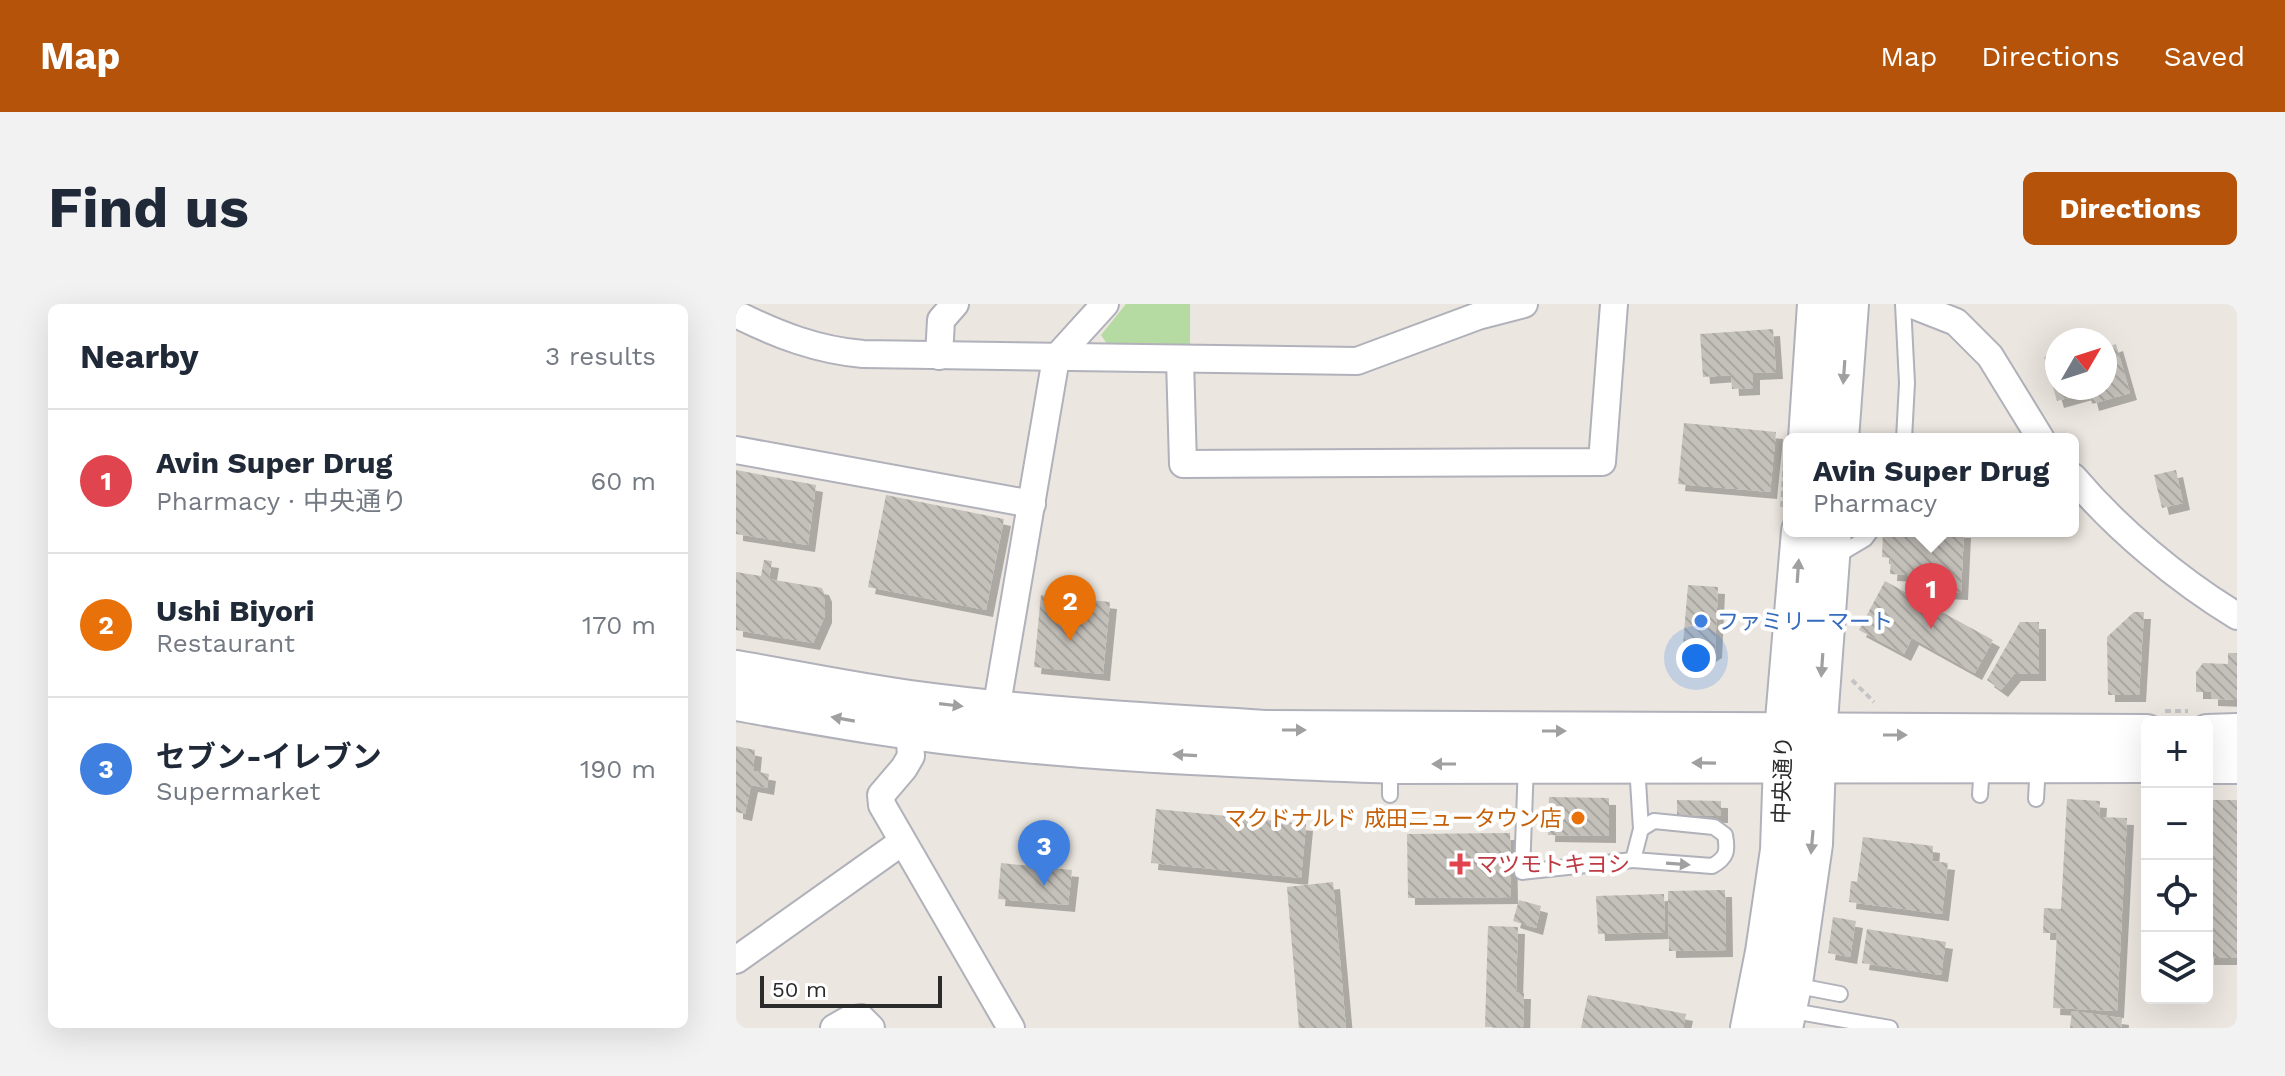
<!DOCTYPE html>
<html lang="en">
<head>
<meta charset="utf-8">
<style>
	body { margin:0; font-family:"Work Sans","Noto Sans JP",sans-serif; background:#f2f2f3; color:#1f2937 }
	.controls { position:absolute; right:24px; bottom:24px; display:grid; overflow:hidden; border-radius:12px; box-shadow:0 8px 32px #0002 }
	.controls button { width:72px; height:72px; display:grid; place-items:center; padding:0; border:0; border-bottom:2px solid #e0e1e3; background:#fff; color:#1f2937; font:40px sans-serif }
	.compass { position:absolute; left:1309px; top:24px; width:72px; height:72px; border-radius:50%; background:#fff; box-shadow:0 8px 32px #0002; rotate:51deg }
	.scale { position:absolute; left:24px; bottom:20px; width:182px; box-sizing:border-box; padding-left:8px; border:4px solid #2b2b2b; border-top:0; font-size:22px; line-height:28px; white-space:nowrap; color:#2b2b2b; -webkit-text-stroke:6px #fff; paint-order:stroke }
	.you { position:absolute; left:960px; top:354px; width:28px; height:28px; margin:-20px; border:6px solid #fff; border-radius:50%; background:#1a73e8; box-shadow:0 0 0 12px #1a73e833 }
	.badge { display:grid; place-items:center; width:52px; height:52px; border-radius:50%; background:#b45309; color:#fff; font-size:26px; font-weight:700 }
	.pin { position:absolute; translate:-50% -66px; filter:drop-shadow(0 2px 4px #0008) }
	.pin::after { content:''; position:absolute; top:42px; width:28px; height:24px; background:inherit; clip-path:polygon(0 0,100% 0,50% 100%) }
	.popup { position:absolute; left:1047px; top:129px; width:296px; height:104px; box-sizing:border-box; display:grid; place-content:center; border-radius:12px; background:#fff; filter:drop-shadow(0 2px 6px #0005); font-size:26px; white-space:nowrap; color:#747a83 }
	.popup b { font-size:30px; color:#1f2937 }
	.popup::after { content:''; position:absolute; left:50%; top:100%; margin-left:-16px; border:16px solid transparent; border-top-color:#fff }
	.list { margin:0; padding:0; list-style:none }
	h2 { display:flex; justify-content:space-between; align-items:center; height:104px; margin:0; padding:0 32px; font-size:34px }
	h2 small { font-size:26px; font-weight:400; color:#747a83 }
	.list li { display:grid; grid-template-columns:52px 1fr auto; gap:24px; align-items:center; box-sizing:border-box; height:144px; padding:0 32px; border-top:2px solid #e0e1e3 }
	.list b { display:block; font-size:30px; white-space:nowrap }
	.list p { margin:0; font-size:26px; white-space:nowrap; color:#747a83 }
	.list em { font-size:26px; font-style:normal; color:#747a83 }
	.icon { flex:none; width:44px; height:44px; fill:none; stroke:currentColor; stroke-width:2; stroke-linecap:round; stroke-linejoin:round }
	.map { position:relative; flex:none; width:1501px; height:724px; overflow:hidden; border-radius:12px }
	header { display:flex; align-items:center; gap:48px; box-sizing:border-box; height:112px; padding:0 40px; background:#b45309; color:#fff }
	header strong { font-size:38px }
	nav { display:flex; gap:44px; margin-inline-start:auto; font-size:28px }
	.intro { display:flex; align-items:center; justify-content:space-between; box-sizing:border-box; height:192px; padding:0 48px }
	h1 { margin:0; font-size:56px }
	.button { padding:20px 36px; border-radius:12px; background:#b45309; color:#fff; font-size:28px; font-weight:700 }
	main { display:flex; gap:48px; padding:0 48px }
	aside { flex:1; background:#fff; border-radius:12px; box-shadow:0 8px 32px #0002 }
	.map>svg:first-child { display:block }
	.park { fill:#b6dba2 }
	.building { fill:url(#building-back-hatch); filter:url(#shadow) }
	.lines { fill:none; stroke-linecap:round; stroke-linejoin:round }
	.lane-casing { stroke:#b0b1ba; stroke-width:18 }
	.street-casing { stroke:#b0b1ba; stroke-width:30 }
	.secondary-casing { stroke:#b0b1ba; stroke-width:42 }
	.path { stroke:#c4c4c4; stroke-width:4; stroke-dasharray:6 4; stroke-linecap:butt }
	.lane { stroke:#fff; stroke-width:14 }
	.street { stroke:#fff; stroke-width:26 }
	.secondary { stroke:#fff; stroke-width:38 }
	.oneway { fill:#a0a0a0 }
	.shop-dot { fill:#3f7fe0; stroke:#fff; stroke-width:3 }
	.food-dot { fill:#e8710a; stroke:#fff; stroke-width:3 }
	.health-dot { fill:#e0444e; stroke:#fff; stroke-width:3 }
	.labels { text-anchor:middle; stroke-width:8; stroke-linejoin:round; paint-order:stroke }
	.shop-label { font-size:22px; fill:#366cbe; stroke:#fff; text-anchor:start }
	.street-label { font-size:22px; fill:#2b2b2b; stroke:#fff }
	.food-label { font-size:22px; fill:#c56008; stroke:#fff; text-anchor:end }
	.health-label { font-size:22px; fill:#be3a42; stroke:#fff; text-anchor:start }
</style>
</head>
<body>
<header>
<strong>Map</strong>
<nav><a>Map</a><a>Directions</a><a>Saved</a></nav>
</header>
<div class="intro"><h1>Find us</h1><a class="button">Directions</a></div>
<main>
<aside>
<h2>Nearby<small>3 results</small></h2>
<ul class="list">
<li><span class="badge" style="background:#e0444e">1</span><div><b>Avin Super Drug</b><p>Pharmacy · 中央通り</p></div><em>60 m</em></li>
<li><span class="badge" style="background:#e8710a">2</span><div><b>Ushi Biyori</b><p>Restaurant</p></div><em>170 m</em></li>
<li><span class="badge" style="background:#3f7fe0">3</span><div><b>セブン-イレブン</b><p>Supermarket</p></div><em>190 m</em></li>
</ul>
</aside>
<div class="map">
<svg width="1501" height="724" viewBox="0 0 1501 724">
	<defs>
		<pattern id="building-back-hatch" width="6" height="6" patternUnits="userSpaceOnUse" patternTransform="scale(2)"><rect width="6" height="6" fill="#c4c0ba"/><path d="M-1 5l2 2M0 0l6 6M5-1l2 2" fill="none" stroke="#a9a5a0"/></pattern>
		<filter id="shadow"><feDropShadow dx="7" dy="7" stdDeviation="0" flood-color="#0004"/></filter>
	</defs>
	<rect width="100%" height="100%" fill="#ebe6df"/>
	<path class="park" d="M390,0H454V43L372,41L365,31Z"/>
	<g class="building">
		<path d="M1037,25L1040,68L1017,69V84L996,85L995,71L967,73L964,30Z"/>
		<path d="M1380,40L1394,89L1356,100L1353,88L1321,97L1308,53L1321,49V84H1369V44Z"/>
		<path d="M948,119L1040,128L1034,188L942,180Z"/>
		<path d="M0,166L80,181L72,241L0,230Z"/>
		<path d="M1440,166L1447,199L1426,204L1418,171Z"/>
		<path d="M150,191L268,215L250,306L132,283Z"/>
		<path d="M1147,227H1228L1225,289L1203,288L1204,273L1154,270L1155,254L1146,253Z"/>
		<path d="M28,256L36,257L33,275L86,284L89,291V312L77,339L0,326V268L25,272Z"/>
		<path d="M1149,277L1257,336L1239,369L1176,334L1168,350L1123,326Z"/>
		<path d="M952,281L982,283L979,347L967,355L946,352Z"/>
		<path d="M305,291L374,298L367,370L298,363Z"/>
		<path d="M1398,308H1408L1403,391H1372L1371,333Z"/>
		<path d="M1284,318H1303V370H1278L1265,386L1251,376Z"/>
		<path d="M1492,349H1501V396L1475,395V388H1460V368L1467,359L1492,360Z"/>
		<path d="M0,442L19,446L17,467L33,470L31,484L15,481L9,510L0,508Z"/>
		<path d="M813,493L873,494V532L812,531Z"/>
		<path d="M1331,495L1364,497L1363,513L1391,514L1381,707L1317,704L1321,629H1307L1308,604L1325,605Z"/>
		<path d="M941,496L985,497V512L941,511Z"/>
		<rect x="1471" y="496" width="30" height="158"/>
		<path d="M420,505L570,520L565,574L415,559Z"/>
		<path d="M774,529L775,593L672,594L671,530Z"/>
		<path d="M1127,533L1197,542L1196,557L1212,559L1206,610L1113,598L1115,577L1121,578Z"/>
		<path d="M265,559L336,566L332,601L262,595Z"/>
		<path d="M597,578L610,724H563L551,583Z"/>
		<path d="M989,586L990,646L933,647L932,587Z"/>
		<path d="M928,590L929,628L862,630L860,592Z"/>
		<path d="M783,596L805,602L800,624L777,617Z"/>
		<path d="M1097,613L1120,617L1114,653L1092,649Z"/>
		<path d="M752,622L782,623L780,688H788L787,724L749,723Z"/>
		<path d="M1131,625L1210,638L1205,671L1126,659Z"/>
		<path d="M852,691L950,710L947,724H845Z"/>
		<path d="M1336,707L1386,714L1385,724H1334Z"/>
	</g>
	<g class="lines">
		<defs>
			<g id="lane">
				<path d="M1167,0L1171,79L1168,135"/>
				<path d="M1097,254L1129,235L1135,227"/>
				<path d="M790,460L786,568L897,556"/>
				<path d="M901,461L905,525L897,556L976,562C991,554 992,547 989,531L978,523L918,517L905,525"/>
				<path d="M654,491V460"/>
				<path d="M1244,491L1246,460"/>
				<path d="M1300,495L1302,459"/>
				<path d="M1057,681L1104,690"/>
				<path d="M1051,706L1154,724"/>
			</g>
			<g id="street">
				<path d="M1174,0L1220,18L1254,52L1305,135"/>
				<path d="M0,10C42,31 81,46 127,50L621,57L742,12L788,0"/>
				<path d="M203,52L205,16L219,0"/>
				<path d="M444,56L447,160L866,158L878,0"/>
				<path d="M0,146L296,200"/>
				<path d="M1337,173C1382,226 1442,276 1501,312"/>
				<path d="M172,411L175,452L168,464L145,491L146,501L275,724"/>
				<path d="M259,420L260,406L320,54L369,0"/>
				<path d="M0,656L166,538"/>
				<path d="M98,724L112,716L125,714L135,724"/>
			</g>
			<g id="secondary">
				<path d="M1072,135L1081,0"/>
				<path d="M1103,135L1113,0"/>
				<path d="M0,366C58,376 116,388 174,396C292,412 412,419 531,426L1411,430"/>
				<path d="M0,397C86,412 172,428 259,436C393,450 527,455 661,460L1411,459"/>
				<path d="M1471,430L1501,429"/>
				<path d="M1471,460H1501"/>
				<path d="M1014,724L1029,648L1044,546L1048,428L1065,227"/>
				<path d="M1047,724L1058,672L1077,540L1081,431L1096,227"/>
			</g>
		</defs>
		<use href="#lane" class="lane-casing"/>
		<use href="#street" class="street-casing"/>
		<use href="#secondary" class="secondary-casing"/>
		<g class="path">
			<path d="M1046,203L1049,156"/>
			<path d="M1116,376L1138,398"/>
			<path d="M1429,407H1452"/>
		</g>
		<use href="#lane" class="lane"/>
		<use href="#street" class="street"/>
		<use href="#secondary" class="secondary"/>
	</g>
	<defs><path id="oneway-solid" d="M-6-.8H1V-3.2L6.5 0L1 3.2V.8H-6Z" transform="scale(2)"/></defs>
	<g class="oneway">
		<use href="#oneway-solid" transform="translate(1108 68) rotate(94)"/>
		<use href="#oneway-solid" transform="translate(1062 267) rotate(-86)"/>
		<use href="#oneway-solid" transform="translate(1086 361) rotate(94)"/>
		<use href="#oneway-solid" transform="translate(215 401) rotate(7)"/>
		<use href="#oneway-solid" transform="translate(107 415) rotate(-170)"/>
		<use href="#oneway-solid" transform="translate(558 426)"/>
		<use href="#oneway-solid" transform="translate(818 427)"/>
		<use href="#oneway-solid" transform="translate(1159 431)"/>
		<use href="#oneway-solid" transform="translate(449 451) rotate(-177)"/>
		<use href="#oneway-solid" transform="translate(968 459) rotate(-179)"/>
		<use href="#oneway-solid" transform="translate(708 460) rotate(180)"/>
		<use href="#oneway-solid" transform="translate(1076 538) rotate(95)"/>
		<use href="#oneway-solid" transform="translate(942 560) rotate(4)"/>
	</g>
	<circle class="shop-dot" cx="965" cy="317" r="8"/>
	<circle class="food-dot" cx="842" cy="514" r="8"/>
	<path class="health-dot" d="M720 548h8v8h8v8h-8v8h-8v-8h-8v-8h8z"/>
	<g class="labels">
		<g class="shop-label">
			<text x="981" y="325">ファミリーマート</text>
		</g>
		<g class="street-label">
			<text transform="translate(1046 476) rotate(-88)" y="8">中央通り</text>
		</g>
		<g class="food-label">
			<text x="826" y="522">マクドナルド 成田ニュータウン店</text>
		</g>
		<g class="health-label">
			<text x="740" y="568">マツモトキヨシ</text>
		</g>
	</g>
</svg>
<div class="controls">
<button>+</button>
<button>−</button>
<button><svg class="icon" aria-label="locate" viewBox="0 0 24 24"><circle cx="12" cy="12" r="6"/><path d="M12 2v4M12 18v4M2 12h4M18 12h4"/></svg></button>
<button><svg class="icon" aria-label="layers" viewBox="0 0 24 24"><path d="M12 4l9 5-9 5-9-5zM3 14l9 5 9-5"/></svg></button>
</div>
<svg class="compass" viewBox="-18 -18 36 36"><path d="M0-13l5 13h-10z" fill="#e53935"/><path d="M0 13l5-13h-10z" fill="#747a83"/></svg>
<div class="scale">50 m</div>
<div class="you"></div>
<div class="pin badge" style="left:1195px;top:325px;background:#e0444e">1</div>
<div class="popup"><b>Avin Super Drug</b>Pharmacy</div>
<div class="pin badge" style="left:334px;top:337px;background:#e8710a">2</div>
<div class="pin badge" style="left:308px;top:582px;background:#3f7fe0">3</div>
</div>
</main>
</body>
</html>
